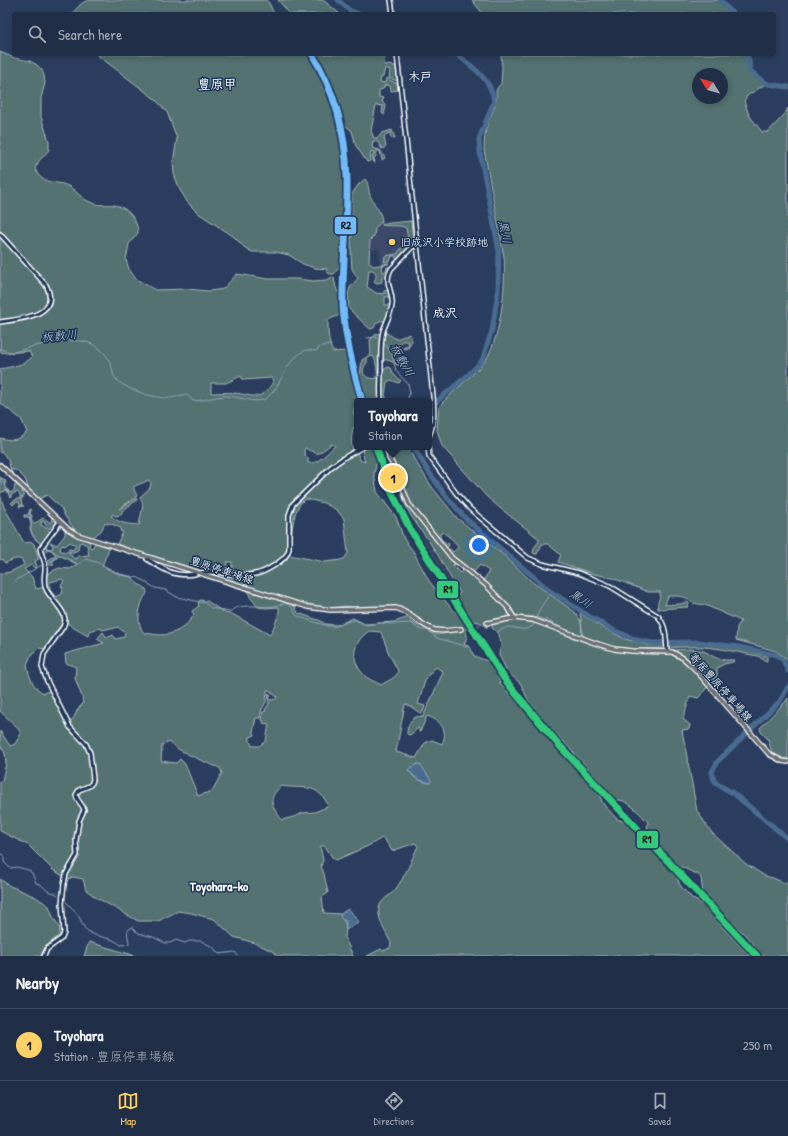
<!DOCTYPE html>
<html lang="en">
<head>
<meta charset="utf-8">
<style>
	body { margin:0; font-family:"Patrick Hand","Klee One",sans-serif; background:#29364f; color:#f1f3f6 }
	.compass { position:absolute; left:692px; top:68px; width:36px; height:36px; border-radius:50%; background:#212e48; box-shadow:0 2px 6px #0003; rotate:307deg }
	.you { position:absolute; left:479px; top:545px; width:14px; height:14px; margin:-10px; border:3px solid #fff; border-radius:50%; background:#1a73e8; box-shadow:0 0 0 6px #1a73e833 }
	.badge { display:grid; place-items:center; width:26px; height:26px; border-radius:50%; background:#ffd166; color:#111; font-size:13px; font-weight:700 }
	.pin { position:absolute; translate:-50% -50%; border:2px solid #fff; box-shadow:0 1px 4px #0006 }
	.popup { position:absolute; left:354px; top:398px; width:78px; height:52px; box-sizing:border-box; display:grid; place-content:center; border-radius:4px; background:#212e48; filter:drop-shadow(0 1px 3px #0005); font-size:13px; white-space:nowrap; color:#a2a8b4 }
	.popup b { font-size:15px; color:#f1f3f6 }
	.popup::after { content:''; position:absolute; left:50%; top:100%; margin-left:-8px; border:8px solid transparent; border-top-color:#212e48 }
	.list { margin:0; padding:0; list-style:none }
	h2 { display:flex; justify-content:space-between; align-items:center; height:52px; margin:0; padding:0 16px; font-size:17px }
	h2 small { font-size:13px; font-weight:400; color:#a2a8b4 }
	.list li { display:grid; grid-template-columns:26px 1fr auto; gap:12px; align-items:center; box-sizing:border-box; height:72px; padding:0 16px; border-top:1px solid #3e4a60 }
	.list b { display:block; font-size:15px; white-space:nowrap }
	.list p { margin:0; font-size:13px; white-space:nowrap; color:#a2a8b4 }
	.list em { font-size:13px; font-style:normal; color:#a2a8b4 }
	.icon { flex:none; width:22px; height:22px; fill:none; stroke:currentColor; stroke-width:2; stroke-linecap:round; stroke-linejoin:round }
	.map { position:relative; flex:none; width:788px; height:956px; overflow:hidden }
	.search { position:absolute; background:#212e48; box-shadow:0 2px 6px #0003; left:12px; right:12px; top:12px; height:44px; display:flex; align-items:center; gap:10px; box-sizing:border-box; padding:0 14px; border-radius:4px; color:#a2a8b4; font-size:15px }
	.sheet { height:124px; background:#212e48 }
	nav { display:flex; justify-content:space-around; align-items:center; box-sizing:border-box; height:56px; border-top:1px solid #3e4a60; background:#212e48; font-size:11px; color:#a2a8b4 }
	nav a { display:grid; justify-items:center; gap:2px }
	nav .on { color:#ffd166 }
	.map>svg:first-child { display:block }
	.built { fill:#3d496a }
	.green { fill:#537271; stroke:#a9b8b8; fill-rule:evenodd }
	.water { fill:#496c90; stroke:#92a7bc }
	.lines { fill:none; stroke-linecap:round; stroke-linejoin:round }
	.stream { stroke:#92a7bc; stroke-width:1 }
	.river { stroke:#496c90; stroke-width:5 }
	.major-tunnel { stroke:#4c5b78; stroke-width:3.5; stroke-dasharray:3.5 2; stroke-linecap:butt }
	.minor-casing { stroke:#fff; stroke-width:6 }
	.major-casing { stroke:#fff; stroke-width:6 }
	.minor { stroke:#1d3557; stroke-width:3 }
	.major { stroke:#6a7074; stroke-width:3.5 }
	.rail-1-casing { stroke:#1d3557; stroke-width:10 }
	.rail-2-casing { stroke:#1d3557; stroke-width:10 }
	.rail-1 { stroke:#33ca7d; stroke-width:7 }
	.rail-2 { stroke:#73baf8; stroke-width:7 }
	.poi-dot { fill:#ffd166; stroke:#1d3557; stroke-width:1.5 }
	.labels { text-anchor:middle; stroke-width:3; stroke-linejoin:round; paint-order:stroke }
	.poi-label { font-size:11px; fill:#fff; stroke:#1d3557; text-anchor:start }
	.street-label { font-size:11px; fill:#fff; stroke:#1d3557 }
	.neighbourhood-label { font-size:12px; font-weight:bold; fill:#fff; stroke:#1d3557 }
	.water-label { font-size:12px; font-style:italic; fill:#b6c4d3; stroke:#1d3557 }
	.quarter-label { font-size:13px; font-weight:bold; fill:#fff; stroke:#1d3557 }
	.line-badge { stroke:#1d3557; stroke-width:1.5 }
	.pale-badge-label { font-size:11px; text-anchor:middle; font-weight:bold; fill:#111 }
</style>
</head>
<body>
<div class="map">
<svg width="788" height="956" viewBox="0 0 788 956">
	<rect width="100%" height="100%" fill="#2c3e60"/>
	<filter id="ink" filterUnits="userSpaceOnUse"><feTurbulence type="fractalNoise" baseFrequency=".025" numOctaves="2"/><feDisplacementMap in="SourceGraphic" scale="8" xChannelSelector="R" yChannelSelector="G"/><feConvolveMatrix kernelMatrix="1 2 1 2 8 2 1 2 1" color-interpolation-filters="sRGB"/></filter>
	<g filter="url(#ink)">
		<g class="built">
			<path d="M309,54H315L328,77L339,108L350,158L346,308L354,356L366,401H358L346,349L342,314L346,194L345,175L342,143L329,94L319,70Z"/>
			<path d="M412,221L414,241L411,246L397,261L396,256L392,257V262L381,263L379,249L370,250V234L379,223Z"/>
			<path d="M373,447H380L398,494L416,529L423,538L434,553L453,586L451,588L508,678L533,711L761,956H755L548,734L529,713L517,698L480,643L409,530L398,511Z"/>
		</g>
		<g class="green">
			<path d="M90,0H266C271,4 271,10 275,14H72C77,8 82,1 90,0Z"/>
			<path d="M278,0H323L340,14H290Z"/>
			<path d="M472,0H719L731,14H483Z"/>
			<path d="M0,52L14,58L30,61L37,65L42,70L44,76L45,83L41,98V117L49,141V150L39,161L35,168C41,186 55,180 68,186C77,191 82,200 93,203C100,206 107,204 114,205C128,207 138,221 138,233L129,244L126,260L129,269L136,279L155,290L187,289L208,291L217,290L223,289L237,274L268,279H298L313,281L327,280L332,277L334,278L336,288L342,301V314L328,320C328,330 328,343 333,352L346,351L357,401L353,413L357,418V425L353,428C352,436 350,442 353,450L332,463L310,484L313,483L332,467L345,458L357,452L360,460L365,462L362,450L371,448L373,449L377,461L374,474L377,492L396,517L404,539L413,551L429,581L451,608L464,619L466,626L467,637L464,644L470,647L474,656L490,662L494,666L500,683L547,736L595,787L604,805L617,819L625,822L646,841L675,872L680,885L684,890L693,899L707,907L723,928L750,956H367L381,949L383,951L390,948L391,943C386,933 377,919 379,908C380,900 390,896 395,890C405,877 411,861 418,846L415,843L392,851L385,840L382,838L368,846L336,860L332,857L325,846H320L323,860L321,866L324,874L328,893L322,897L324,913L341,914L346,926L345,938L353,956H278L272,951L255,943L234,937L214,919L191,913L178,911L158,921H138L97,898L86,890L83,879L73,877L68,879L53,870L28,845L0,831V781H2L6,763L5,753L0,745V731L10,746L15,744L21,733L16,726L0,711V574L10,572L24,565L22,560C15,557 11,561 5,563L2,559L0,560V494L4,507L23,541L25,543L32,542L34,544L39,559L35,561L37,566L35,568L31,565L24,569L32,577L36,589L45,587V575L59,568L70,569L76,566V563L61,556H59L52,562L54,565H47L45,560L47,561L56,555L51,550L48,549L43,554L41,549L46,543V548L52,549L53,546L50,542L57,545L65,535V528L75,535L90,542L89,546L92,548L96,542L90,540L110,546L102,566L121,575L132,577C134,579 136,583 138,584C141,586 144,586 146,589C149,594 144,596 143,600C138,610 137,625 144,633C149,633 155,635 160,635C175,635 186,627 194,615L192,611L199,606L198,603L200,600L207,601L225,613L234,615L270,635L276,622L279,612V607L266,608L258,607L250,597L248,591L241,584L218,574H229L232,567V562H227L226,570H224L210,569L204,571L139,552L117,544L123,532L120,531L121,528L109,523L107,524L105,523L101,531L93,537L78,534L66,518L61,508L47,495L39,499L29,490L25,479L16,470H11L8,460L2,452L0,453V438C12,441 18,441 27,432L21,419L0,403V369C11,367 25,365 32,357L29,351L7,353L0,352ZM241,376L243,380L272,378L273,382C260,403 254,395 234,393C227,392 219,393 211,393V383H226ZM332,444L335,446C328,452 318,465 308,463V458L306,457L304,452L305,448L315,453H319ZM149,480L151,483L150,488L140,497L143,505L139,525C127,524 120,524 111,516L113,514L115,516L121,515L122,513V511L137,500L136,498L135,499L119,509L137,496L133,487ZM306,499L324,503L337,510L344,519L348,553L345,558L341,560L325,562L289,555C293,539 290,507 306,499ZM70,542L76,545L73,550L68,548L70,552H74L78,550L79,543L81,542L87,545L89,555L78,556L77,559L73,558L69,552L61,551L60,548L63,545L65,546ZM62,579L64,581L61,586L63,588L62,594L56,597L50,590V582ZM49,594L64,613L66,622L74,628L88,636L89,631L101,628L102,630L111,628L112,629L118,627L125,633L124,637L116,639L113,635L107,638L103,632L97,639L104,643L65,654L66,663L76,667L75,678L82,697L83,704C73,711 77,721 67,722L51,690L44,693C33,689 29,676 27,665L30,657L39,648L44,649L63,622L62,617L49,598ZM282,598L327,609L345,606L356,608L396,606L403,607L427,625L435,628L451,629L453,632C434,636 437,636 422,625L419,626L410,621L411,619L408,616L407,618L394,622L365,624L353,618L337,625L325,624L321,621L298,613L294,605L279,600ZM369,631L381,632L389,654L398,671C397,678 387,681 381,685C376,682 370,680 366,677C350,662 351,643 369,631ZM436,667L443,672L423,717C412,714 407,725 407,734L410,735L418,728H419V732H420L427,716C440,720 449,730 442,744L432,740L425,743L416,758L396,752L405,704C410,705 415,710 420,713L423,712L425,706L418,704L425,681L429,674ZM267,690H269L277,697L276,699L272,700L269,699L271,695L268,693L269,704L265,710L266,711L263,712L262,720L264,721L263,723L269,724L266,741L259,746H252L250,741V737L255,735V734L253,732L256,718H260L262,709L266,702ZM167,742C173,743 174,746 178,749C191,756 206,763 220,768L222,773L212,791L198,796L185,764L180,759L176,763L161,761L162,745ZM418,764H419L430,783C422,782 411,778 409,769ZM281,786C305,790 315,781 329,806L315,812L302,813L297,816L282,820C272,806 266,800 281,786Z"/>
			<path d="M96,54H307C315,62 319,73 324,83C346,132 346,176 344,229C343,247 347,259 334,274H330L327,272V269L315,268L303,264L289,255L275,252H252L244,247L233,236L198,213L188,203L180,190L174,174L173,162L177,139L167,112L155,99Z"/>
			<path d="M317,54H384L385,57L384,65L396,66L397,81L389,78L390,70L385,68L383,77H381L380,82L385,83L386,78C391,80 393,83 397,83L398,90L391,91L390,86L385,85L383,89L379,90V97L384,98V99L382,101L386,106L384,115L382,113L383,106L376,105L371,131L374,138L377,139L382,133L392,130L395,138H391L390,135L391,132L385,135L384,138L386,147L382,149L378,142L373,141L372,148L380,150L385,158L382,160L380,151H377L376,156L374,158L375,163H374L372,158L374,152L371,151L370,161L367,162L356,146L352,131L344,124L337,97L329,76Z"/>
			<path d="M501,54H744L747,60L749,71L766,84L748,95L744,101L749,115L762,132H768L785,114L788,108V660L776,651L736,640L737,627L741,621L705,605L693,603C687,595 676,596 668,596L665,605L681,604L686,602L689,603L688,607L658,609C656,603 661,598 660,592H648L613,578L594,574L558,562L561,555L548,544H542L537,554H535L533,553L534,548L539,541V539L528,530L500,508L486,496L442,446L437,430L439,406C452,392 468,380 481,366C501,344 506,286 504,257L484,150C484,140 485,131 488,122C491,115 495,108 496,101C497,93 494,89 501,84L502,68ZM698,74H722V98H698Z"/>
			<path d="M365,179C369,184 368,189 370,195C373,204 381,210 382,221L375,228L374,236L370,240L369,263L374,266L389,263L388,264L382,266L383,272H385L387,267H391L388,273L386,278L384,276H382V282L377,283L374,282C376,277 378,274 373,270H369L367,287L376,293L384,294V291L387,290L391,297H385V305H391L385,321C379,320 376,322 374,328L370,329L349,309C349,303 347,294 350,288C351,284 356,282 358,278L352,269L351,254L352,194L359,184Z"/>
			<path d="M411,221L413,241L412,244L397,260L395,256H392L390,261L384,262L385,256L397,254L408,239L406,228C399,224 390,227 382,225V224Z"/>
			<path d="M387,333L396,339L410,334L412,340L408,348L404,349L403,348L409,344L407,341H402L399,344L401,348L399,354L407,367L405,368L403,366C396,366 391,359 384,360L382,359L381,353H379L380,375L386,368L388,367L391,368L394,375L401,381L399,383L391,380L387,382L385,395L387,400L393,401H367L360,375L362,360L371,354L370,340L376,334ZM371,356L374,357C376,363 378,371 377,378C366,381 358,372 367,363V359Z"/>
			<path d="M388,447H408L414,459L432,487L457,518L506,557L531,581L575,612L581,622L582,637L545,620L534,617L519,616L514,614L508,604L484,580L489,571L480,565L473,573L452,556L448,550L450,549L453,552L458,548V546L453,540L443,532L440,534V537L443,541L449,544L448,547L446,548L410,504L390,457Z"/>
			<path d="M0,477L5,480L6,483L4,484L10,493L14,491L15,485H16L18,486L20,485L23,487L22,493L25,489L28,493H24L23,498H21L22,506H24L19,507L20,505L19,502H16L13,505L11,503L17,499H20V495L17,492L11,495V497L10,498L7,490L0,493V485L1,484Z"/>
			<path d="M402,494L414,514L454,562L453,566L460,573L464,569C481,582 497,596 509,614L504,618L486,622L487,628L480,622L473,621L472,619L457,596L460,593C449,576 440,557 428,540C418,525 406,513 402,494Z"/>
			<path d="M30,509L31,510L30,513L32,516L31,520L34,524L43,518L51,523L52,518L46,511L47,510L58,521L49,529L43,521L41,522V525L46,528L50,532L42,544C34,539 34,536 30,529L31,524L29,517H24V515H28Z"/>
			<path d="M580,613L600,626L625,639L637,642L648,645L699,643L740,648L767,656V661H765L758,656C740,653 721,648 703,647C662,645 622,658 583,636Z"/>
			<path d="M516,620C538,621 563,635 584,642C611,651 640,653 667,654L673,650L692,649L704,651L714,657L724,660H734L733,662L724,664L717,668V676L698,698L690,696L683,719L690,725L689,729L682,730L697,811L712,833L746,864L765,876L773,878L784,883L788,881V956H762L747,937L703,894L701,878L699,875L679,866L647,832L648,822C641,815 628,799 617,800L549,726L528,700L521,684L507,671L499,655L501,644L499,634L492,628V625L503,622Z"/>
			<path d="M788,698V759H783L772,753L768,739L761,732L760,728L786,701Z"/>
			<path d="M0,879L10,886L36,897L49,906L53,917L59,926L60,935C52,941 44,946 41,956H0Z"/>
			<path d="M89,942L136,956H84Z"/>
		</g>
		<g class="water">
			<path d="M418,764H420L431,780L430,783L417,779L409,771V769Z"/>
			<path d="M349,909L359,922L346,930V921L342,919L340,916L343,912Z"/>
		</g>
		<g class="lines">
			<g class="stream">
				<path d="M367,338L374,337L380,339"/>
				<path d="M382,341L392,354L396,371L408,384L410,392L407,401"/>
				<path d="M0,349L10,352L18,351L34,346L65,341C86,339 102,344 111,364C113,369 112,375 116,379C126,390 156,399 171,398C176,397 181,395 186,394L193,401C204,401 215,396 226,396C236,396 254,403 263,400C281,392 283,361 304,351C308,349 312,351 316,351L321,346L331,345"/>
				<path d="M0,478L4,482V484L9,493"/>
				<path d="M30,510C29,515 31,517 31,522C32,527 31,525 31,529C30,536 36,540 41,544"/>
				<path d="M44,546L76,564H79L86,559L99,563L120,574L139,578L155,588L165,590L177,597L205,603L211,608L230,612C237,602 263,608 274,606C278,606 282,603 286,604C293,605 293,611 296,615C300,618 323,625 329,626C340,628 345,621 355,620L367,625L380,623L395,624L410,623L421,630H427L437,638L471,648"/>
				<path d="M15,581L38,567L53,560L58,555"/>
				<path d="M497,632C501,630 505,627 510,627C519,628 523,632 533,626L539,610L549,595L550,591"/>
				<path d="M0,854L4,855V862L10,868L17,867L28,870L32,873L36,883C42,884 44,888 48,891C52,893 55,892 58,895"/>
				<path d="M66,902C70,906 76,911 79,917C82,922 83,928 89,932C100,939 111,936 121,945L129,944C129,937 124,931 132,927L138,933L153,937L165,943H170L176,940L185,943L189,941H201L213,947L219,954L235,952L238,956"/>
			</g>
			<g class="river">
				<path d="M338,0L349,10L359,14"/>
				<path d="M720,0L733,14"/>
				<path d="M745,54L749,59L750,70L756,76L768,84L788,87"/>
				<path d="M429,408L468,375L480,363L483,358L492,330L498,292L499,251L480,153L479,139L494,101C492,80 472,66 456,54"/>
				<path d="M414,447L426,468L446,496L466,519L550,591L592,618L613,630L637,640L652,643L698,642L739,647L776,655L783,660L788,671"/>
				<path d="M788,687L780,701L717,762L712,772L714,780L717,784L733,793L788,839"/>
			</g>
			<path class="major-tunnel" d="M461,629L487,623"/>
			<defs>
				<g id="minor">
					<path d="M391,0L393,14"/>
					<path d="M397,54L433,396C434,410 435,422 429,436"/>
					<path d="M0,234L46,285C62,316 20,319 0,322"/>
					<path d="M381,401C380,390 381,381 381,370C381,357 380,344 383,331C386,322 391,314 392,305C394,291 383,284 391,269L416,243"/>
					<path d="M428,447L429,456L432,460L456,493L470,509L528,558L542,564L579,573L610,586L658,616C667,627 666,639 667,652"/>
					<path d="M147,559C165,570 173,577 195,574"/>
					<path d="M200,573C219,569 237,578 255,574C263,573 269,569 275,565C282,560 287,557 289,549V515L293,504L331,467L345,457L363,447"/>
					<path d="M44,956L47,949L62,938L64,933L62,903L64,884L66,874L77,855L76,840L79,821L84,810C83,804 77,802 76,795L79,790L89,786L92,783L93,779L90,753L86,744L70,727L47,681L42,667L44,654L63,627C71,613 51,601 46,589C42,581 46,573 45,564C44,559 41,554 40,549L60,522"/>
				</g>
				<g id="major">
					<path d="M387,447L389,458L396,471L409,504L452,558L486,585L509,609L514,618"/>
					<path d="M0,465L68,529L78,535L308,607L331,610L396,608C411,613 421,626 435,630C444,632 453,630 461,629"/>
					<path d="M487,623L514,618L533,620L598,644L614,649L632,651L672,652L683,658L694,668L769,754L782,761L788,762"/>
				</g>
			</defs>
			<use href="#minor" class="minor-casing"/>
			<use href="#major" class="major-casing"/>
			<use href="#minor" class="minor"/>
			<use href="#major" class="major"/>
			<defs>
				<path id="rail-1" d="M376,447L392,493L410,529L458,606L504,678L517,695L559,745L757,956"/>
				<path id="rail-2" d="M312,54C335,91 346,135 347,178C348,221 342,263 343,306C345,339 354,370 362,401"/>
			</defs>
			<use href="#rail-1" class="rail-1-casing"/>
			<use href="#rail-2" class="rail-2-casing"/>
			<use href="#rail-1" class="rail-1"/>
			<use href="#rail-2" class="rail-2"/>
		</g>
	</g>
	<circle class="poi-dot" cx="392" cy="242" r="4"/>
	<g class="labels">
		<g class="poi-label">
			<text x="400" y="246">旧成沢小学校跡地</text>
		</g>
		<g class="street-label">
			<text transform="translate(222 570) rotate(18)" y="4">豊原停車場線</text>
			<text transform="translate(721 687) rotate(48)" y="4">寄居豊原停車場線</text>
		</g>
		<g class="neighbourhood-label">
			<text x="420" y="81">木戸</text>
			<text x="445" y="317">成沢</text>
		</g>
		<g class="water-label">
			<text transform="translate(505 232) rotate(79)" y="4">黒川</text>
			<text transform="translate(59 336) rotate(-6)" y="4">板敷川</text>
			<text transform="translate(402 360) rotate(61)" y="4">板敷川</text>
			<text transform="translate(581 599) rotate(34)" y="4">黒川</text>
		</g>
		<g class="quarter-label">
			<text x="217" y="89">豊原甲</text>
			<text x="219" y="891">Toyohara-ko</text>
		</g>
	</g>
	<g class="line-badge">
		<rect x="334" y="216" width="23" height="19" rx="4" fill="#73baf8"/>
		<rect x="436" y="580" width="23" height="19" rx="4" fill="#33ca7d"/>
		<rect x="636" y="830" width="23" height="19" rx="4" fill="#33ca7d"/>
	</g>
	<g class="pale-badge-label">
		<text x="346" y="229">R2</text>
		<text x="448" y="593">R1</text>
		<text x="647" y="843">R1</text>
	</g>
</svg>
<svg class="compass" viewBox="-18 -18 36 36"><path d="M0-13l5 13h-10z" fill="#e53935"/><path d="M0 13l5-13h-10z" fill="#a2a8b4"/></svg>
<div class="you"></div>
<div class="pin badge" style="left:393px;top:478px">1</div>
<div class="popup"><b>Toyohara</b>Station</div>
<div class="search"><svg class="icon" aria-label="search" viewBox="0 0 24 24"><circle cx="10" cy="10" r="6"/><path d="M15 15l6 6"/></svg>Search here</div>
</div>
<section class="sheet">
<h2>Nearby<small></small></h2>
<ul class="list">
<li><span class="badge">1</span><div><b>Toyohara</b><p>Station · 豊原停車場線</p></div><em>250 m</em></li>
</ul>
</section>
<nav>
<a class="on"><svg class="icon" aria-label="map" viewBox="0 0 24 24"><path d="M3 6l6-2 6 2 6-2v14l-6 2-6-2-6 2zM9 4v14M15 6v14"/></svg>Map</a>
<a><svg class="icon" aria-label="directions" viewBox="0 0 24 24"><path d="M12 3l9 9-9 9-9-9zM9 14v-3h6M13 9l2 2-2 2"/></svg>Directions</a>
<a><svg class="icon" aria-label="saved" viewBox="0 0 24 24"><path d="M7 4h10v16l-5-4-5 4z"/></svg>Saved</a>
</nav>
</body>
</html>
